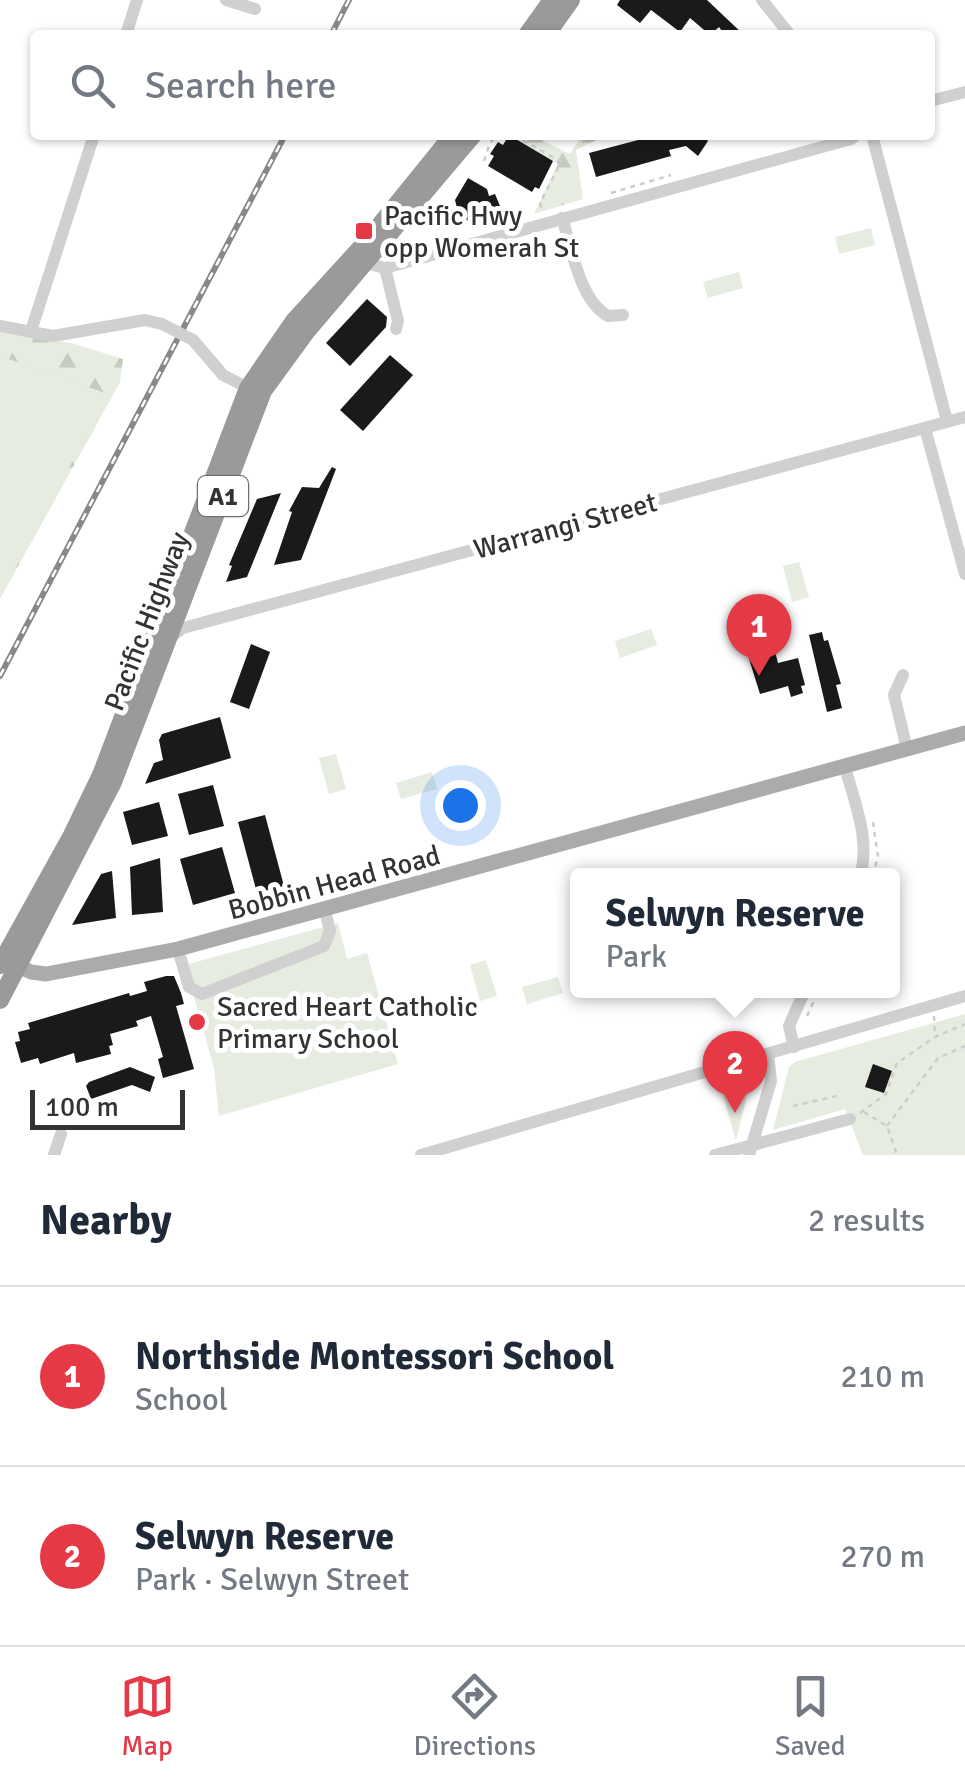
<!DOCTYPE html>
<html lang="en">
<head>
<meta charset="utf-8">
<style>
	body { margin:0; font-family:Signika,sans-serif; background:#f6f6f7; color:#1f2937 }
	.scale { position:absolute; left:30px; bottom:25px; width:155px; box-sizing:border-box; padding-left:10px; border:5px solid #333; border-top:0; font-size:28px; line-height:35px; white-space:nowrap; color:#333; -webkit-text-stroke:8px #fff; paint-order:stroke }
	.you { position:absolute; left:460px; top:805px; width:35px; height:35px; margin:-25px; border:8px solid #fff; border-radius:50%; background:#1a73e8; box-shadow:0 0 0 15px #1a73e833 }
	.badge { display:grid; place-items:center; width:65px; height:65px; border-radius:50%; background:#e63946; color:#fff; font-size:32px; font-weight:700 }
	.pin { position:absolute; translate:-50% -82px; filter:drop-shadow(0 2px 5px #0008) }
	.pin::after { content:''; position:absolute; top:52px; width:35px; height:30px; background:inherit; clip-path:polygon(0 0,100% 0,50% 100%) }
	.popup { position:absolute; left:570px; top:868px; width:330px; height:130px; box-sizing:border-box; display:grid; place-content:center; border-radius:10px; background:#fff; filter:drop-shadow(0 2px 8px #0005); font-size:32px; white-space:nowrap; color:#747a83 }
	.popup b { font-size:38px; color:#1f2937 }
	.popup::after { content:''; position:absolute; left:50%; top:100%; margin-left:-20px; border:20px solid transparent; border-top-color:#fff }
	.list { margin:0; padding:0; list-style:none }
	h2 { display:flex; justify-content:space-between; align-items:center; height:130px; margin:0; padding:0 40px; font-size:42px }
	h2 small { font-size:32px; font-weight:400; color:#747a83 }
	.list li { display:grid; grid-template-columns:65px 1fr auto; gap:30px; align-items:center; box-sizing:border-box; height:180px; padding:0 40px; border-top:2px solid #e0e1e3 }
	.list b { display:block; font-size:38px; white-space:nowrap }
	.list p { margin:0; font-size:32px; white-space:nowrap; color:#747a83 }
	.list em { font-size:32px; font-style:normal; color:#747a83 }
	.icon { flex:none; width:55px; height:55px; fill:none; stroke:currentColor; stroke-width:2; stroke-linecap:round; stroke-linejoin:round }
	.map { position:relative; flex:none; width:965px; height:1155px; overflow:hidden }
	.search { position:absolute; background:#fff; box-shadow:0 2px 8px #0004; left:30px; right:30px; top:30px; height:110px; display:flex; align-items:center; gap:25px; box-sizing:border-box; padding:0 35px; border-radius:10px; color:#747a83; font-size:38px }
	.sheet { height:490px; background:#fff }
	nav { display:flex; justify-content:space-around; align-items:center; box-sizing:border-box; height:140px; border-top:2px solid #e0e1e3; background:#fff; font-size:28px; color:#747a83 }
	nav a { display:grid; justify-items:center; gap:5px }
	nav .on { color:#e63946 }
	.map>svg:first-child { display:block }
	.forest { fill:url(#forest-firs) }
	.park { fill:#e6ecdf }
	.building { fill:#1a1a1a }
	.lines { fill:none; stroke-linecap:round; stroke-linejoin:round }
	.path { stroke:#cdcdcd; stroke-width:2.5; stroke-dasharray:5 5; stroke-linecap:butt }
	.minor { stroke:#d0d0d0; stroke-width:12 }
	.major { stroke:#ababab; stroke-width:15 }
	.highway { stroke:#9a9a9a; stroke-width:18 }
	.rail-casing { stroke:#888; stroke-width:6 }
	.rail { stroke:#fff; stroke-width:2.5; stroke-dasharray:8; stroke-linecap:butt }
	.minor-bridge { stroke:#d0d0d0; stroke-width:12 }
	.poi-dot { fill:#e63946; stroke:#fff; stroke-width:4 }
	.labels { text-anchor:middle; stroke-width:10; stroke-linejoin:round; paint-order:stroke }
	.shield { fill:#fff; stroke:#707070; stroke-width:2.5 }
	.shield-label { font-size:25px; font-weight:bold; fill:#333 }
	.poi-label { font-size:28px; fill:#333; stroke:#fff; text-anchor:start }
	.street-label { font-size:28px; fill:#333; stroke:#fff }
</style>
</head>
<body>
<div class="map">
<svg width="965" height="1155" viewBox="0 0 965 1155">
	<defs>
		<pattern id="forest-firs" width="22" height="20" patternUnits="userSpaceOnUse" patternTransform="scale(2.5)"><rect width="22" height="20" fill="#e6ecdf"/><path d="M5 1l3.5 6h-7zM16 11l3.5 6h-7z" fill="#c6cbc0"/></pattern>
	</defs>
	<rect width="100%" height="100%" fill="#fff"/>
	<g class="forest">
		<path d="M506,135H531L570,154L582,135H607L576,150L583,199L534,214L558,164Z"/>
		<path d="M0,332L71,343L123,359L120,382L0,599Z"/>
	</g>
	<g class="park">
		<path d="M871,228L875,245L839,254L835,237Z"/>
		<path d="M739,272L743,288L708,298L703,282Z"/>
		<path d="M0,356L108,394L0,598Z"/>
		<path d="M799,562L809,597L792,602L783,566Z"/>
		<path d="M651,629L657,645L620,658L615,641Z"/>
		<path d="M336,754L346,789L329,794L319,758Z"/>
		<path d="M432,772L437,789L401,799L396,783Z"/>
		<path d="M338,923L347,959L367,953L398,1064L219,1116L214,1068L185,965Z"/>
		<path d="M486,960L497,996L480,1001L470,965Z"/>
		<path d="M558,977L563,993L527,1004L522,987Z"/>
		<path d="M965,1014V1155H863L845,1109L773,1130L789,1067L795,1062Z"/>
		<path d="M743,1077L750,1083L736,1141L720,1085Z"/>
	</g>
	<g class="building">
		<path d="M620,0H707L744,35H725L719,27L710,35L690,18L680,32L651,10L640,23L617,5Z"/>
		<path d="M509,135L553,161L539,189L535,187L532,192L488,166L494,156L490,154L498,142L503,145Z"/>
		<path d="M657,135H702L708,141L698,156L686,146L669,150L671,156L596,177L589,153Z"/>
		<path d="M468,178L487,189L489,196L495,194L502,211L444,227L442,221L437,222L434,213L457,208L455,200Z"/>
		<path d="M367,299L387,317L386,327L350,366L326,343Z"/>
		<path d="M390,355L413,375L363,431L340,410Z"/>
		<path d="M332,467L336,469L301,560L274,565L292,512L289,511L302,487L319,488Z"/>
		<path d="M281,493L247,577L226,582L232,566L229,565L257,499Z"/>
		<path d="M756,625L763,647L773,644L778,663L798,658L805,685L801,686L803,693L791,697L788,686L760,694L740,630Z"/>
		<path d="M822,632L824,641L828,640L841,684L836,685L842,708L827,712L809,635Z"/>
		<path d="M251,644L270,652L249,709L230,702Z"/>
		<path d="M220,717L231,758L145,784L154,763L163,760L159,740L162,734Z"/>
		<path d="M213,785L224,826L189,835L178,794Z"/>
		<path d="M159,802L168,836L132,845L123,812Z"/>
		<path d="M265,815L284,886L257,893L238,822Z"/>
		<path d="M222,847L235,893L193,905L180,859Z"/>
		<path d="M160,858L163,912L132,915L130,867Z"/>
		<path d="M112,871L116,918L72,925L101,874Z"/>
		<path d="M166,976H174L181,993L184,1004L176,1006L194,1069L163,1078L158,1059L163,1057L151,1016L136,1021L138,1026L110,1034L113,1045L109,1046L111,1054L76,1063L74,1053L40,1064L38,1058L21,1063L15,1042L20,1041L18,1032L30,1029L28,1023L129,993L130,996L147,991L144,982Z"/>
		<path d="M873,1064L892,1071L884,1093L865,1087Z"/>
		<path d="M130,1067L155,1077L150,1092L132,1085L91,1099L86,1086L89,1082Z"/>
	</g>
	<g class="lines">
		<g class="path">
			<path d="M514,135L561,162L540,203L543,212"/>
			<path d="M484,161L490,143L497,135"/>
			<path d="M611,193L671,175"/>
			<path d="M873,822L878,856L873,876"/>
			<path d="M807,1016L819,990"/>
			<path d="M934,1016L935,1037"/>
			<path d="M793,1106L837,1096"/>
			<path d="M864,1112L887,1126L897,1155"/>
			<path d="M860,1113L886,1094L897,1063L935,1037L965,1024"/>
			<path d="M887,1126L938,1058L965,1046"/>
		</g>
		<g class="minor">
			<path d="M226,0L255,9"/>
			<path d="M762,0L790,35"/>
			<path d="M126,35L137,0"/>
			<path d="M930,101L965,92"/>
			<path d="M872,135L947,421"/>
			<path d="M562,218C572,248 579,300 608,316L623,315"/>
			<path d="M365,263L385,268L851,139L856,135"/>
			<path d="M385,268L398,321L396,329"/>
			<path d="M0,326L53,336L145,320L162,324"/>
			<path d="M31,331L94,135"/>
			<path d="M193,340L223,375L248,388"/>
			<path d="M925,428L965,574"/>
			<path d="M168,639L183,628L965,417"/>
			<path d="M903,675L894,695L907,749"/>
			<path d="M845,767C854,801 871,840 860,876"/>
			<path d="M178,949L189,987L202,994L324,946L330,931L325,911"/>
			<path d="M794,1047L789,1026L805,990"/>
			<path d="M54,1155L61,1134"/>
			<path d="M421,1155L965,996"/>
			<path d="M715,1155L850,1119"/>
			<path d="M749,1155L771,1081L768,1054"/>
		</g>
		<path class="major" d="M11,963L31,972L46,974L178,949L965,733"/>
		<g class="highway">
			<path d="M527,35L552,0"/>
			<path d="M546,35L571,0"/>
			<path d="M0,965L72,835L101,775L248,388L294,321L368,240L453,135"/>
			<path d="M0,1000L113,782L263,391L306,332L473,135"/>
		</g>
		<defs>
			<g id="rail">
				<path d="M331,35L349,0"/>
				<path d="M0,676L285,135"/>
			</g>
		</defs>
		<use href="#rail" class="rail-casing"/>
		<use href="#rail" class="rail"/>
		<path class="minor-bridge" d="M162,324L193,340"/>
	</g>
	<g class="poi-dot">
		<rect x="354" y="221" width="20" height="20" rx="5"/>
		<circle cx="197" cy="1022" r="10"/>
	</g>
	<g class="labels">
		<rect class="shield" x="198" y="476" width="50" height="40" rx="8"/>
		<g class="shield-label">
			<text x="223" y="505">A1</text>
		</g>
		<g class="poi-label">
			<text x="384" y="225">Pacific Hwy<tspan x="384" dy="32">opp Womerah St</tspan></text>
			<text x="217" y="1016">Sacred Heart Catholic<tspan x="217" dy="32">Primary School</tspan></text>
		</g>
		<g class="street-label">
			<text transform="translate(565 525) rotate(-15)" y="10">Warrangi Street</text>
			<text transform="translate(146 621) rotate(-69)" y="10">Pacific Highway</text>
			<text transform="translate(334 882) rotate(-15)" y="10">Bobbin Head Road</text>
		</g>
	</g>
</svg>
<div class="scale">100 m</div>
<div class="you"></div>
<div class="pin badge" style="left:759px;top:676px">1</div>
<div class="pin badge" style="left:735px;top:1113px">2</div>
<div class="popup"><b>Selwyn Reserve</b>Park</div>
<div class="search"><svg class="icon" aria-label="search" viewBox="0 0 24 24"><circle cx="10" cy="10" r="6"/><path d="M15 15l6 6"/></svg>Search here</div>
</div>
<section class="sheet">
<h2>Nearby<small>2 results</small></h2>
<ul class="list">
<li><span class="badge">1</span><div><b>Northside Montessori School</b><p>School</p></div><em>210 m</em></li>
<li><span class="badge">2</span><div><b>Selwyn Reserve</b><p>Park · Selwyn Street</p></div><em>270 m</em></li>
</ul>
</section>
<nav>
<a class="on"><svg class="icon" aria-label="map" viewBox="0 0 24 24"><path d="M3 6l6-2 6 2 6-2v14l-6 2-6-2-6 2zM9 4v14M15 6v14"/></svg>Map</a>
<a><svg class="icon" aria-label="directions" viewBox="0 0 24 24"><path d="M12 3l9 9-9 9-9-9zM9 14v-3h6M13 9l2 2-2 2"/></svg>Directions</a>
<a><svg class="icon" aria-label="saved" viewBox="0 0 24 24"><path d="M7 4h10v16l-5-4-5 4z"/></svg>Saved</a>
</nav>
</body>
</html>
